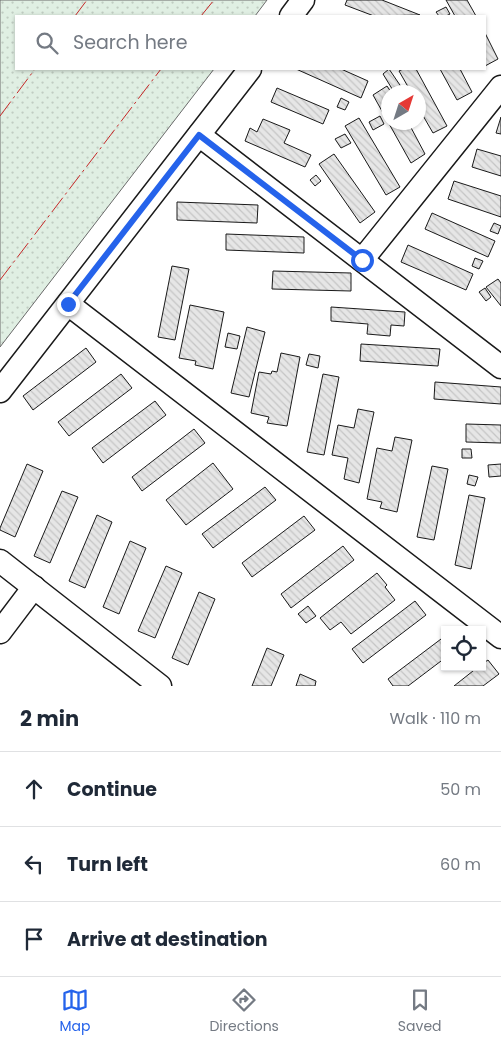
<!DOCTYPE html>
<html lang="en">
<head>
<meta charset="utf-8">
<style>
	body { margin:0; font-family:Poppins,sans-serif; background:#f2f2f3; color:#1f2937 }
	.controls { position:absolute; right:15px; bottom:15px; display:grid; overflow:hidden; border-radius:0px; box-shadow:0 1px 4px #0004 }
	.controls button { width:45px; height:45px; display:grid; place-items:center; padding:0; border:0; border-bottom:1px solid #e0e1e3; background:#fff; color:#1f2937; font:25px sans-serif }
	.compass { position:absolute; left:381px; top:85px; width:45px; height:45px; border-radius:50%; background:#fff; box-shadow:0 1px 4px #0004; rotate:39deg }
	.stop { position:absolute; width:15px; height:15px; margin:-11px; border:4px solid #2563eb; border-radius:50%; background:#fff }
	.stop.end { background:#2563eb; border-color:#fff; box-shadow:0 1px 5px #0008 }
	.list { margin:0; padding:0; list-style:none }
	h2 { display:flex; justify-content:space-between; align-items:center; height:65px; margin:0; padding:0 20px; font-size:21px }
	h2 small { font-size:16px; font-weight:400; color:#747a83 }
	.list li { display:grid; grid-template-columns:32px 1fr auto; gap:15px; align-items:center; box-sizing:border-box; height:75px; padding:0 20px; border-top:1px solid #e0e1e3 }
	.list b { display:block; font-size:19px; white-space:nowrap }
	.list em { font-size:16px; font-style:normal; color:#747a83 }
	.icon { flex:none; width:28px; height:28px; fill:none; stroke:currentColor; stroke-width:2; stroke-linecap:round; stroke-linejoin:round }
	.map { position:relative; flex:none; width:501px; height:686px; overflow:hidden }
	.search { position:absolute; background:#fff; box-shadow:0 1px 4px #0004; left:15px; right:15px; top:15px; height:55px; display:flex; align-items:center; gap:12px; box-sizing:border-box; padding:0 18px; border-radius:0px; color:#747a83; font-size:19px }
	.sheet { height:290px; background:#fff }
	nav { display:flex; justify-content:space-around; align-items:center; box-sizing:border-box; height:70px; border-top:1px solid #e0e1e3; background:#fff; font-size:14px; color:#747a83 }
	nav a { display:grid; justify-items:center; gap:2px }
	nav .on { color:#2563eb }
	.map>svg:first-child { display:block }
	.grass { fill:url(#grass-dots); stroke:#6a6a6a }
	.building { fill:url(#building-back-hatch); stroke:#1a1a1a }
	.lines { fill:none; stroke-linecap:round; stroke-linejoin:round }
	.street-casing { stroke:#1a1a1a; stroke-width:25 }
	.street { stroke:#fff; stroke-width:22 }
	.power { stroke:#c62828; stroke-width:1; stroke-dasharray:18 4 2.5 4; stroke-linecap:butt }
	.route { stroke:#2563eb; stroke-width:6 }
</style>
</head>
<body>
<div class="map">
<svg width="501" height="686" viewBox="0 0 501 686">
	<defs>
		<pattern id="grass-dots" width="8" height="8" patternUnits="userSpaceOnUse" patternTransform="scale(1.25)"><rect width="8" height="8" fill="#e0efe3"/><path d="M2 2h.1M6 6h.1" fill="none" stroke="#c0ccc2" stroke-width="1.8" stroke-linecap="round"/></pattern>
		<pattern id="building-back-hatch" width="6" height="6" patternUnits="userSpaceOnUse" patternTransform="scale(1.25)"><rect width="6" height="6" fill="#e6e6e6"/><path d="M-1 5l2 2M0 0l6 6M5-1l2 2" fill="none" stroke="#c5c5c5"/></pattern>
	</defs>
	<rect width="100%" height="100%" fill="#fff"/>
	<path class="grass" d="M0,0H267L255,16H16V69H214L0,347Z"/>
	<g class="building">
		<path d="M347,0H382L420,15L374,16L345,5Z"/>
		<path d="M446,0H467L476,16H455Z"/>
		<path d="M446,7L450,14L446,16H439L436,12Z"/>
		<path d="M485,33L498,59L485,66Z"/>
		<path d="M296,69H341L368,81L361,98Z"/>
		<path d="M389,69L402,88L396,92H394L383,74Z"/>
		<path d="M403,69H416L447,126L433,133L418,107V92H411L399,71Z"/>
		<path d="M440,69H460L472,92L457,100Z"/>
		<path d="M387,86L391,92H388V122H408L425,154L411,163L373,95Z"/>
		<path d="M277,88L329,110L323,124L271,102Z"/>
		<path d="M341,98L349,102L345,110L337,107Z"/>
		<path d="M380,116L384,124L373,130L369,122Z"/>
		<path d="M501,117V134L496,133Z"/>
		<path d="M359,118L400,187L386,195L345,126Z"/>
		<path d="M263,119L290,130L284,143L311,155L305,167L245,141L250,128L257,132Z"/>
		<path d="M345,134L351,143L341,148L335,139Z"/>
		<path d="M477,149L501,156V176L472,167Z"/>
		<path d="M334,154L375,212L360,223L319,164Z"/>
		<path d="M316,175L321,181L315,186L310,180Z"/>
		<path d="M454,181L501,196V217L448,199Z"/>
		<path d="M177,202L258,205L257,223L177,220Z"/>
		<path d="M432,213L495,241L488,257L425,229Z"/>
		<path d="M494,223L501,226L498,234L490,231Z"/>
		<path d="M226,234L304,237V253L226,250Z"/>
		<path d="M408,245L473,274L466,290L401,262Z"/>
		<path d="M475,258L483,261L479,269L472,266Z"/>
		<path d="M172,266L189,269L175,340L158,337Z"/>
		<path d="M273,271L351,273V291L272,289Z"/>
		<path d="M498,279L501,283V306L486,287Z"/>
		<path d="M485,288L491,297L486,301L479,292Z"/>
		<path d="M190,305L224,312L213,369L195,365L196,361L179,358Z"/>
		<path d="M331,307L405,312L404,326L391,325L390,336L367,334L368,324L331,321Z"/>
		<path d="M247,327L265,332L249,397L231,393Z"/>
		<path d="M228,333L240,336L237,349L225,347Z"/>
		<path d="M361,344L440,349L438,366L360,361Z"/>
		<path d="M86,348L96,362L33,410L23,396Z"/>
		<path d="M281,353L300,357L287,426L267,423L269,417L251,413L259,372L271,374L272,371L277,372Z"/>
		<path d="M309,354L320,356L318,368L306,365Z"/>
		<path d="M121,374L132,388L69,436L58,422Z"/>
		<path d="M323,374L339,377L324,455L307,452Z"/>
		<path d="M435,382L501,387V404L434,399Z"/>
		<path d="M155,401L166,415L103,463L92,448Z"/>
		<path d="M358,409L374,412L359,483L344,479L348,458L332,455L338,425L354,428Z"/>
		<path d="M466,424L501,425V443L466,442Z"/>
		<path d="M194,429L205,443L142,491L132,477Z"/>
		<path d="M395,437L412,440L397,512L380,508L382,502L367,499L377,448L392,451Z"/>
		<path d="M462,449H471L472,458H462Z"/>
		<path d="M213,463L233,489L186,525L166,500Z"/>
		<path d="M27,464L43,471L15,537L0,530V528Z"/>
		<path d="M501,464V476L489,477L488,465Z"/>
		<path d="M432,466L448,469L434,540L417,537Z"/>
		<path d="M469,475L478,477L475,486L467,484Z"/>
		<path d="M265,487L276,500L213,548L202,534Z"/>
		<path d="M62,491L78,497L50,563L34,556Z"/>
		<path d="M469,495L485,498L471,569L455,565Z"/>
		<path d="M97,515L112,522L85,588L69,581Z"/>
		<path d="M304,516L315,530L252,577L242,563Z"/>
		<path d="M130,541L146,548L119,614L103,607Z"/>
		<path d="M343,546L354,560L291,608L281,594Z"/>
		<path d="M166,566L182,573L155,638L138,631Z"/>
		<path d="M377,573L387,585L385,587L395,600L351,634L341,622L330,630L320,618Z"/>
		<path d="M199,592L215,599L188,665L172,658Z"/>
		<path d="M415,601L426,615L363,663L352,649Z"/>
		<path d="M308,606L316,616L306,623L298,614Z"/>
		<path d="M445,636V658L408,686H393L388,679Z"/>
		<path d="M267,648L284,655L271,686H252Z"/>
		<path d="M488,660L499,674L483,686H454L478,667H482V664Z"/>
		<path d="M300,674L316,681L315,686H296Z"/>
	</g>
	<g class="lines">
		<defs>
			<g id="street">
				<path d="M291,16L303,0"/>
				<path d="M199,135L501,367"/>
				<path d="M362,260L501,87"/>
				<path d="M68,304L501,637"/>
				<path d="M0,391L250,69"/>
				<path d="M0,561L160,686"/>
				<path d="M0,632L34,587"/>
			</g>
		</defs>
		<use href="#street" class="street-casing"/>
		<use href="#street" class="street"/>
		<g class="power">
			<path d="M75,16L87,0"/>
			<path d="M201,16L214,0"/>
			<path d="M0,116L35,69"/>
			<path d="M0,280L161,69"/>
		</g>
	</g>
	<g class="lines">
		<path class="route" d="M68,304L199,135L362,260"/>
	</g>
</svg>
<div class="controls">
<button><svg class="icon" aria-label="locate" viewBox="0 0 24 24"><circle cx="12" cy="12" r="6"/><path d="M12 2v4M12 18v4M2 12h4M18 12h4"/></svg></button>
</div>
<svg class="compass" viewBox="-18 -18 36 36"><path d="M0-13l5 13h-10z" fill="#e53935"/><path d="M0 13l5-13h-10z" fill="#747a83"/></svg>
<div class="stop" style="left:362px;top:260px"></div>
<div class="stop end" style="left:68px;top:304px"></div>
<div class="search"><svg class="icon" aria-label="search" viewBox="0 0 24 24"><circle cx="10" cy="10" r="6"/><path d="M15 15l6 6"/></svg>Search here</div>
</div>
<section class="sheet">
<h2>2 min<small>Walk · 110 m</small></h2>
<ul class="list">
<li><svg class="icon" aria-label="ahead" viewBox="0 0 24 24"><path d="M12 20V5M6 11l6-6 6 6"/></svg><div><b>Continue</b></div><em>50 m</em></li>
<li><svg class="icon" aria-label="left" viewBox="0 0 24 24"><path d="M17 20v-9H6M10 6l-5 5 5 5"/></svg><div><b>Turn left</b></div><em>60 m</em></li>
<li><svg class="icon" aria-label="arrive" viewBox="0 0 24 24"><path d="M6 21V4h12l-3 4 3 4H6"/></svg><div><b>Arrive at destination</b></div></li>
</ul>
</section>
<nav>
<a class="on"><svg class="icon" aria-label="map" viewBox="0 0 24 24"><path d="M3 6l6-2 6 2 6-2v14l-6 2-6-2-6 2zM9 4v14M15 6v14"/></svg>Map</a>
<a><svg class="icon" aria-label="directions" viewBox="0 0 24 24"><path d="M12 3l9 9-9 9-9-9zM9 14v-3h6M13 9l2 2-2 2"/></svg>Directions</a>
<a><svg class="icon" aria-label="saved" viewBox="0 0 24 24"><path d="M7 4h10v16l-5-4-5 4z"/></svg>Saved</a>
</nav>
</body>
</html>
